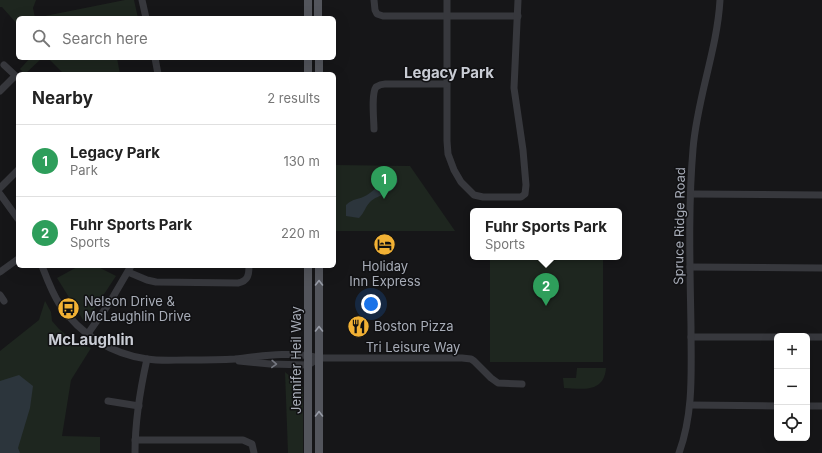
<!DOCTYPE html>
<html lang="en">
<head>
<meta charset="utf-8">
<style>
	body { margin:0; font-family:Inter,sans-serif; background:#f2f2f2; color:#222 }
	.controls { position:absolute; right:12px; bottom:12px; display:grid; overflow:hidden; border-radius:6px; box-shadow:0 4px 16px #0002 }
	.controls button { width:36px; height:36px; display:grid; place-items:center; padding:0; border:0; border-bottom:1px solid #e0e0e0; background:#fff; color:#222; font:20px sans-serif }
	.you { position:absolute; left:371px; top:304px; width:14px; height:14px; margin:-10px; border:3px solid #fff; border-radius:50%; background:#1a73e8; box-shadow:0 0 0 6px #1a73e833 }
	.badge { display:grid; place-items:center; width:26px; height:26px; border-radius:50%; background:#0f766e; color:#fff; font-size:13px; font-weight:700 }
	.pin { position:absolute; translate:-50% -33px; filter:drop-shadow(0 1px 2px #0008) }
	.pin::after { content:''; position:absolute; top:21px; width:14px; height:12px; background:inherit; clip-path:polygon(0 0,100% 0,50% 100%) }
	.popup { position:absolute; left:470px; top:208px; width:152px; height:52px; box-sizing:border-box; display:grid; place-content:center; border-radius:6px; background:#fff; filter:drop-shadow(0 1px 3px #0005); font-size:13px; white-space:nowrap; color:#767676 }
	.popup b { font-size:15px; color:#222 }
	.popup::after { content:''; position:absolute; left:50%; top:100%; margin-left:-8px; border:8px solid transparent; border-top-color:#fff }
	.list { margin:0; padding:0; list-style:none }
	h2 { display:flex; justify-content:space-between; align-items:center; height:52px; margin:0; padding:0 16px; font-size:17px }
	h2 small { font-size:13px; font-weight:400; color:#767676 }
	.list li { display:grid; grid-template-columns:26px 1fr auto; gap:12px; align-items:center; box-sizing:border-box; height:72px; padding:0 16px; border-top:1px solid #e0e0e0 }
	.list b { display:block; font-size:15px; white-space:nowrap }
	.list p { margin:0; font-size:13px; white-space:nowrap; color:#767676 }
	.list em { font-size:13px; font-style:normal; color:#767676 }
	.icon { flex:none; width:22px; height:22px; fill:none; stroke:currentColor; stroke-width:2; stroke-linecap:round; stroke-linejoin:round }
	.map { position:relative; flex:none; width:822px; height:453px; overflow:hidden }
	.search { position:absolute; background:#fff; box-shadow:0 4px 16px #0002; left:16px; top:16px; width:320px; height:44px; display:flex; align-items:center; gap:10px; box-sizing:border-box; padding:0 14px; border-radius:6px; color:#767676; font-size:15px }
	.panel { position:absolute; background:#fff; box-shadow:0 4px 16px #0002; left:16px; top:72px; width:320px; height:196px; border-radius:6px }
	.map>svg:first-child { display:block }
	.green { fill:#1e261f }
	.water { fill:#2c353c }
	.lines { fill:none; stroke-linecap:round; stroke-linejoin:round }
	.minor { stroke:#37383d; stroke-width:7 }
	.major { stroke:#53555c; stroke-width:8 }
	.oneway { stroke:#979ba6 }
	.oneway2 { stroke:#757881 }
	.labels { text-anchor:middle; stroke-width:3; stroke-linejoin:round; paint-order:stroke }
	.street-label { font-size:13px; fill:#a8adb8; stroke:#111113 }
	.poi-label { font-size:13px; fill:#a8adb8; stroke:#111113; text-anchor:start }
	.quarter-label { font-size:15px; font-weight:bold; fill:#c9ccd4; stroke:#111113 }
</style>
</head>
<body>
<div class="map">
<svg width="822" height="453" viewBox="0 0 822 453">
	<rect width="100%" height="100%" fill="#161618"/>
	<g class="green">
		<path d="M0,0H36L33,8L35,18L125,0H134L138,18H18V25L2,7H0Z"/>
		<path d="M30,58H42L25,74L20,69Z"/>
		<path d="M48,58H117L120,74H64Z"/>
		<path d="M335,165L410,166L455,231H335Z"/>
		<rect x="490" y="257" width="113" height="105"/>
		<path d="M79,266H96L116,276L85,323L57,278Z"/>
		<path d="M45,301L51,312L52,321L59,329L73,341L91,348L71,380L62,436L100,437V453H0V351L39,320Z"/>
		<path d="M577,368H606C604,393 583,389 564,388L563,378H576Z"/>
		<path d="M285,372L303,388V453H288Z"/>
	</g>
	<g class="water">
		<path d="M389,175L397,176L398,181C392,197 379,193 370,202C365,207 365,212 359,218L346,216V205C353,198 359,200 367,195C375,190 382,182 389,175Z"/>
		<path d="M19,375L33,386L30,408L18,448L20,453H0V381Z"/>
	</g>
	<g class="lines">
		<g class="minor">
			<path d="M142,0L146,18"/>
			<path d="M374,0L375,10L377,14L383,16H518"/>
			<path d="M447,0V141L448,154L454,170L461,182L474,195L483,197H521L525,194L526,185L523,150L514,88L518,0"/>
			<path d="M155,58L158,74"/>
			<path d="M4,65L18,78"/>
			<path d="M0,91L15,76"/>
			<path d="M374,129C374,121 371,94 376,87C379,85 382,84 385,84H446"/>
			<path d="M0,188L18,170"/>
			<path d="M0,194L18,219"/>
			<path d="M691,194L822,195"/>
			<path d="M42,266C47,279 52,293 60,305C80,334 111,354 147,359C160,361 173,360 186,360C202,360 219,360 235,359C261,356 294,351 319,358H462L471,359L474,361L491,378L498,383L522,384"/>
			<path d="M690,267L822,268"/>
			<path d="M0,272L18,259"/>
			<path d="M128,272L147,280L156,282L238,283C248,281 249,275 249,266"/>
			<path d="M0,295L4,301"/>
			<path d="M87,335L110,302L131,266"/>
			<path d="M691,337H777"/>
			<path d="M807,337H822"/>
			<path d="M239,361L270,364L308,365L319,358"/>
			<path d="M108,401L139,406"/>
			<path d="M690,405L777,406"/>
			<path d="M807,406H822"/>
			<path d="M135,440H243L252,444L254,453"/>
			<path d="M135,453C135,422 140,390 147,359"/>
			<path d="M679,453C694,412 691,370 691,327C690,268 688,208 693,149C697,98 717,51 720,0"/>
		</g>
		<g class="major">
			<path d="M308,0V18"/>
			<path d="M318,0V18"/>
			<path d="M308,58V74"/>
			<path d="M319,58V74"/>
			<path d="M308,453V266"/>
			<path d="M319,453V266"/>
		</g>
	</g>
	<defs><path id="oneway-chevron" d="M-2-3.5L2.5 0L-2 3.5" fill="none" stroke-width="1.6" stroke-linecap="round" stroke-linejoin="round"/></defs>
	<g class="oneway">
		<use href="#oneway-chevron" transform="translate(319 283) rotate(-90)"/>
		<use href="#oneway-chevron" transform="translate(319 329) rotate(-90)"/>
		<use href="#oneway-chevron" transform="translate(319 414) rotate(-90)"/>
	</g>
	<use class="oneway2" href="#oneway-chevron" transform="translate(274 364) rotate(2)"/>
	<defs>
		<symbol id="hotel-disc" viewBox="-11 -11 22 22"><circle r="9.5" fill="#f2b134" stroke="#111113"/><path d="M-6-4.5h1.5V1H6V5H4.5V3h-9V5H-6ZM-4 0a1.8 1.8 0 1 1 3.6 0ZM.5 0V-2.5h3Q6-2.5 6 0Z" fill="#111"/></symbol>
		<symbol id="bus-disc" viewBox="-11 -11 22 22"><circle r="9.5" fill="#f2b134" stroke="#111113"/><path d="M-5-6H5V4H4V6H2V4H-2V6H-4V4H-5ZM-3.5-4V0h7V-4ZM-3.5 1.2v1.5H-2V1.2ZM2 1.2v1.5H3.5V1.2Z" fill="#111"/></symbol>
		<symbol id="restaurant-disc" viewBox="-11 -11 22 22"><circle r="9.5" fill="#f2b134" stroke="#111113"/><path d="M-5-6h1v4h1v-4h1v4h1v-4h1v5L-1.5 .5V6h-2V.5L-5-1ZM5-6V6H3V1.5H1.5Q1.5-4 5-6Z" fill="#111"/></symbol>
	</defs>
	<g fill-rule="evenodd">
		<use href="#hotel-disc" x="372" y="232" width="25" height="25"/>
		<use href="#bus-disc" x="56" y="296" width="25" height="25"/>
		<use href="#restaurant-disc" x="346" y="314" width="25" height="25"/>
	</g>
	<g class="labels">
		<g class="street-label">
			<text transform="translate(679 226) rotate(-89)" y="5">Spruce Ridge Road</text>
			<text x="413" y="352">Tri Leisure Way</text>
			<text transform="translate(296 360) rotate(-90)" y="5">Jennifer Heil Way</text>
		</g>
		<g class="poi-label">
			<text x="385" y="271" text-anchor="middle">Holiday<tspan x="385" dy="15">Inn Express</tspan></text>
			<text x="84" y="306">Nelson Drive &amp;<tspan x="84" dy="15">McLaughlin Drive</tspan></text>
			<text x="374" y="331">Boston Pizza</text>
		</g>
		<g class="quarter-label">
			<text x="449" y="78">Legacy Park</text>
			<text x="91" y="345">McLaughlin</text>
		</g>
	</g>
</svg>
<div class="controls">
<button>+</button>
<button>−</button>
<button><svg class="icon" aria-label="locate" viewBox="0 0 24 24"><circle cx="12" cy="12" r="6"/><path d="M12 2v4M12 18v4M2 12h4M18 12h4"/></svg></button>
</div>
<div class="you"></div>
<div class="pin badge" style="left:384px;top:199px;background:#2e9e5b">1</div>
<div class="pin badge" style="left:546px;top:306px;background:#2e9e5b">2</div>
<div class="popup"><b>Fuhr Sports Park</b>Sports</div>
<div class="search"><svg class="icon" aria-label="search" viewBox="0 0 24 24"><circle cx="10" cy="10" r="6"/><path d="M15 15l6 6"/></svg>Search here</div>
<section class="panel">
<h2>Nearby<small>2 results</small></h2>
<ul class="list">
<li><span class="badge" style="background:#2e9e5b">1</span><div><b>Legacy Park</b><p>Park</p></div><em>130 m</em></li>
<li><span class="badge" style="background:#2e9e5b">2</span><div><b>Fuhr Sports Park</b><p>Sports</p></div><em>220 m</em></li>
</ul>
</section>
</div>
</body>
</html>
